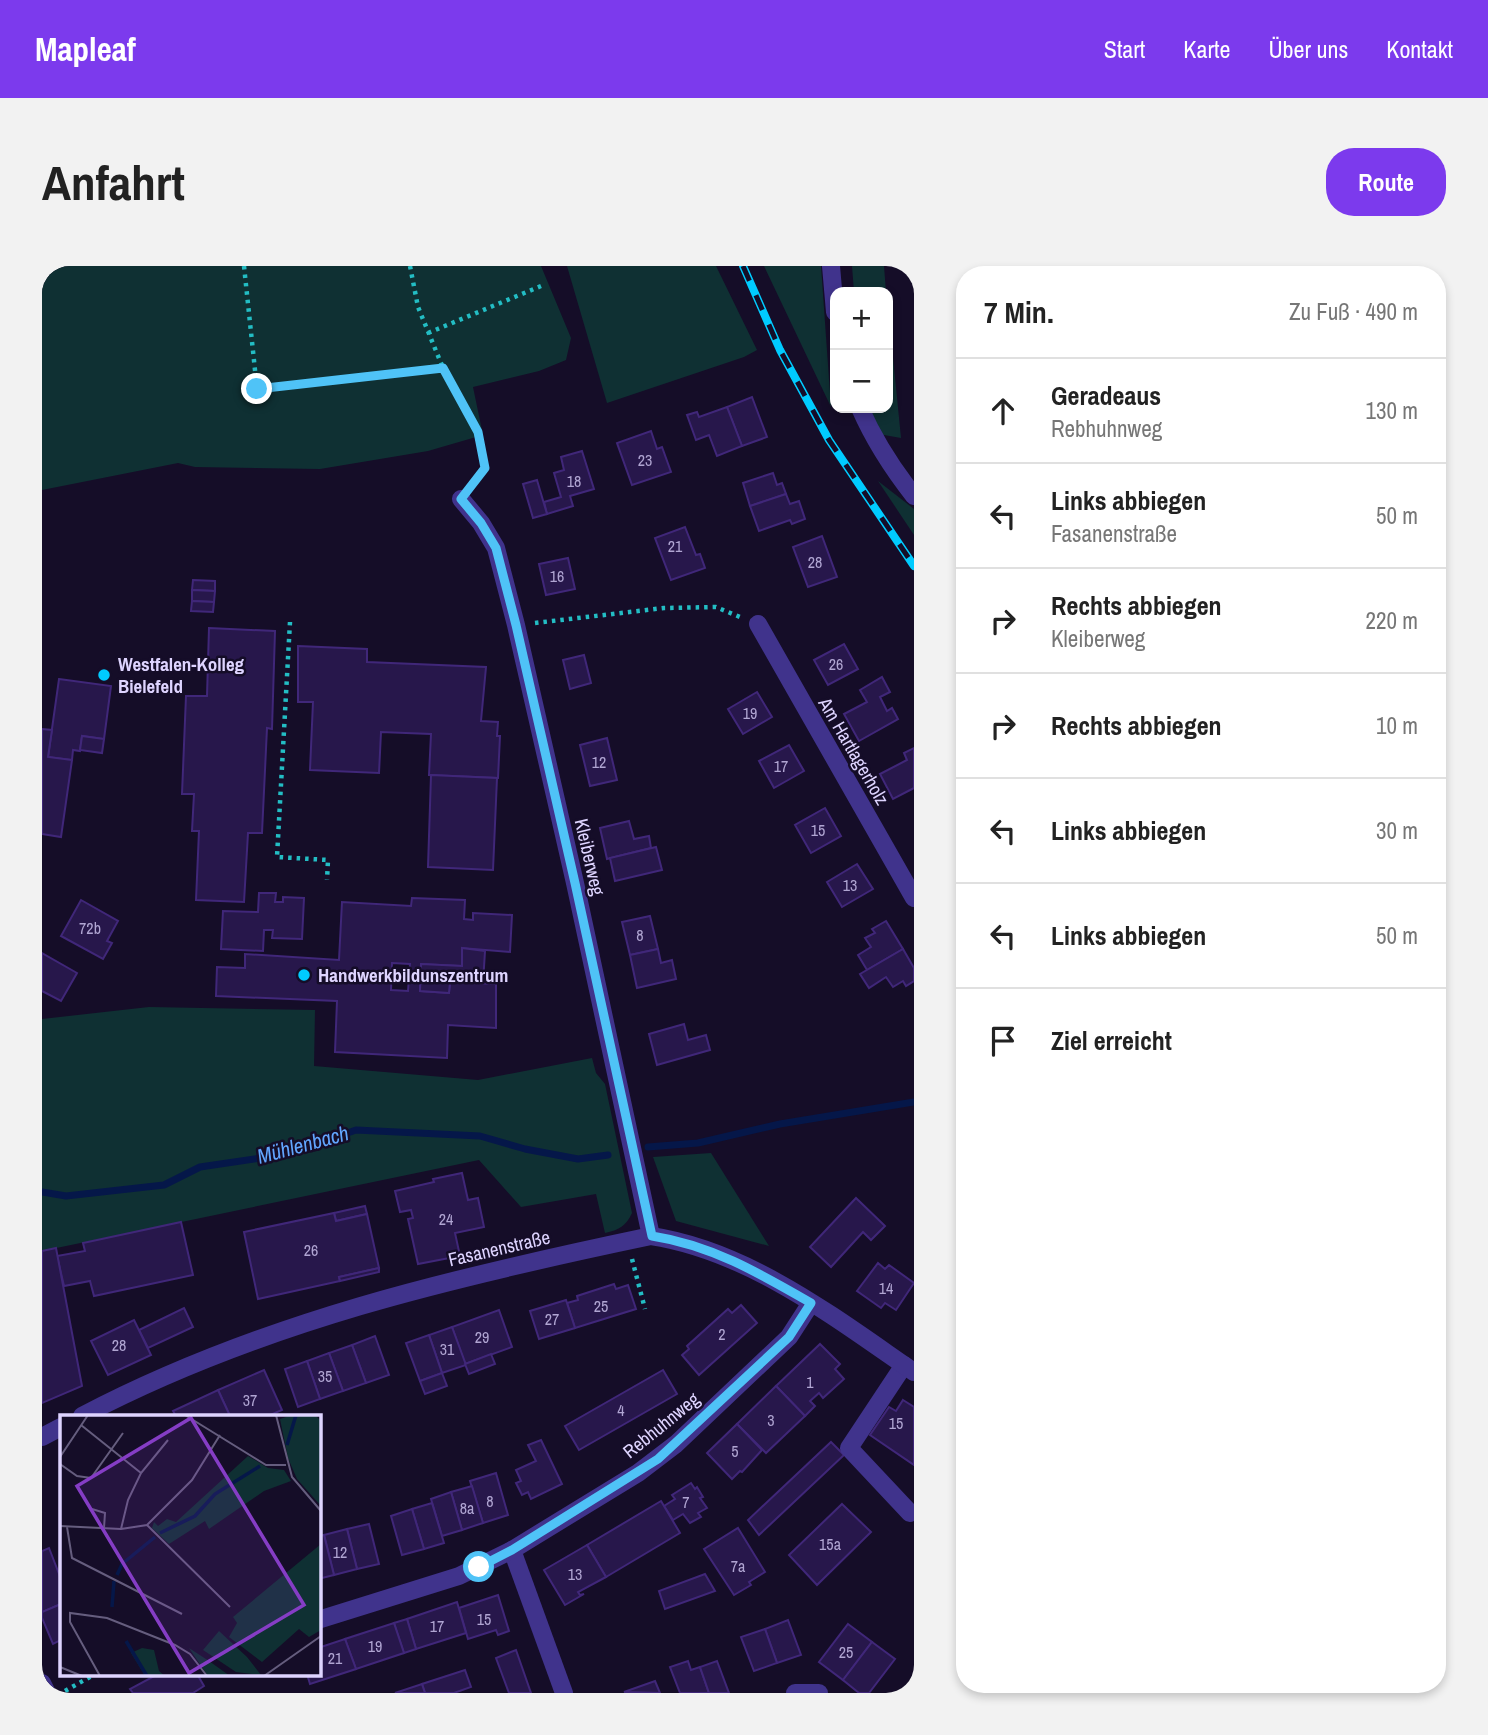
<!DOCTYPE html>
<html lang="de">
<head>
<meta charset="utf-8">
<style>
	body { margin:0; font-family:"Archivo Narrow",sans-serif; background:#f2f2f2; color:#222 }
	.controls { position:absolute; right:21px; top:21px; display:grid; overflow:hidden; border-radius:14px; box-shadow:0 4px 10px #0003 }
	.controls button { width:63px; height:63px; display:grid; place-items:center; padding:0; border:0; border-bottom:2px solid #e0e0e0; background:#fff; color:#222; font:35px sans-serif }
	.stop { position:absolute; width:21px; height:21px; margin:-16px; border:5px solid #4fc3f7; border-radius:50%; background:#fff }
	.stop.end { background:#4fc3f7; border-color:#fff; box-shadow:0 2px 7px #0008 }
	.list { margin:0; padding:0; list-style:none }
	h2 { display:flex; justify-content:space-between; align-items:center; height:91px; margin:0; padding:0 28px; font-size:30px }
	h2 small { font-size:23px; font-weight:400; color:#767676 }
	.list li { display:grid; grid-template-columns:46px 1fr auto; gap:21px; align-items:center; box-sizing:border-box; height:105px; padding:0 28px; border-top:2px solid #e0e0e0 }
	.list b { display:block; font-size:26px; white-space:nowrap }
	.list p { margin:0; font-size:23px; white-space:nowrap; color:#767676 }
	.list em { font-size:23px; font-style:normal; color:#767676 }
	.icon { flex:none; width:38px; height:38px; fill:none; stroke:currentColor; stroke-width:2; stroke-linecap:round; stroke-linejoin:round }
	.map { position:relative; flex:none; width:872px; height:1427px; overflow:hidden; border-radius:28px }
	header { display:flex; align-items:center; gap:42px; box-sizing:border-box; height:98px; padding:0 35px; background:#7c3aed; color:#fff }
	header strong { font-size:33px }
	nav { display:flex; gap:38px; margin-inline-start:auto; font-size:24px }
	.intro { display:flex; align-items:center; justify-content:space-between; box-sizing:border-box; height:168px; padding:0 42px }
	h1 { margin:0; font-size:49px }
	.button { padding:18px 32px; border-radius:28px; background:#7c3aed; color:#fff; font-size:24px; font-weight:700 }
	main { display:flex; gap:42px; padding:0 42px }
	aside { flex:1; background:#fff; border-radius:28px; box-shadow:0 4px 10px #0003 }
	.map>svg:first-child { display:block }
	.green { fill:#0f3033 }
	.lines { fill:none; stroke-linecap:round; stroke-linejoin:round }
	.stream { stroke:#051749; stroke-width:7 }
	.building { fill:#27174b; stroke:#402779; stroke-width:2; fill-rule:evenodd }
	.path { stroke:#23bdc4; stroke-width:4.5; stroke-dasharray:3.5 5; stroke-linecap:butt }
	.minor { stroke:#40338c; stroke-width:18 }
	.rail-casing { stroke:#00cbff; stroke-width:8 }
	.rail { stroke:#150d28; stroke-width:5; stroke-dasharray:16; stroke-linecap:butt }
	.route { stroke:#4fc3f7; stroke-width:9 }
	.poi-dot { fill:#00cbff; stroke:#150d28; stroke-width:2.5 }
	.labels { text-anchor:middle; stroke-width:5; stroke-linejoin:round; paint-order:stroke }
	.number-label { font-size:16px; fill:#b0a5d2 }
	.poi-label { font-size:19px; font-weight:bold; fill:#ded4ff; stroke:#150d28; text-anchor:start }
	.street-label { font-size:19px; fill:#ded4ff; stroke:#150d28 }
	.water-label { font-size:21px; font-style:italic; fill:#62a6ff; stroke:#150d28 }
	.inset-river { fill:none; stroke:#051749; stroke-width:3.5 }
	.inset-road { fill:none; stroke:#655d7e; stroke-width:2 }
	.view { fill:#853dc5; fill-opacity:0.15; stroke:#853dc5; stroke-width:3.5 }
	.inset-edge { fill:none; stroke:#ded4ff; stroke-width:3.5 }
</style>
</head>
<body>
<header>
<strong>Mapleaf</strong>
<nav><a>Start</a><a>Karte</a><a>Über uns</a><a>Kontakt</a></nav>
</header>
<div class="intro"><h1>Anfahrt</h1><a class="button">Route</a></div>
<main>
<div class="map">
<svg width="872" height="1427" viewBox="0 0 872 1427">
	<rect width="100%" height="100%" fill="#150d28"/>
	<g class="green">
		<path d="M0,0H499L529,72L524,94L497,105L431,121L441,169L386,185L278,203L153,201L136,197L0,224Z"/>
		<path d="M525,0H674L715,84L702,91L565,137Z"/>
		<path d="M722,0H779L789,141Z"/>
		<path d="M810,0H842L844,26H812Z"/>
		<path d="M846,41L859,172L825,166L821,142H846Z"/>
		<path d="M836,215L872,243V269Z"/>
		<path d="M107,741L273,744L272,800L436,814L550,792L554,807L563,818L590,947C584,960 577,964 563,967L554,928L479,941L437,894L0,985V753Z"/>
		<path d="M669,887L727,980L634,955L611,891Z"/>
	</g>
	<g class="lines">
		<g class="stream">
			<path d="M606,881L656,877L738,858L872,836"/>
			<path d="M0,926L24,930L122,919L158,901L246,888L314,864L438,870L483,883L536,893L566,889"/>
		</g>
	</g>
	<g class="building">
		<path d="M710,131L725,171L700,180L685,141Z"/>
		<path d="M685,141L700,180L675,190L667,169L654,174L645,149L655,146L657,151Z"/>
		<path d="M609,165L615,183L620,181L629,206L590,219L575,177Z"/>
		<path d="M540,185L552,223L528,230L531,240L505,248L502,236L519,231L512,207L522,204L519,191Z"/>
		<path d="M731,207L735,219L740,217L744,228L708,240L701,217Z"/>
		<path d="M495,214L505,248L491,252L481,218Z"/>
		<path d="M744,228L748,238L757,235L763,253L750,258L748,254L717,265L708,240Z"/>
		<path d="M643,261L654,289L658,288L663,302L629,314L613,272Z"/>
		<path d="M780,270L795,311L766,321L751,281Z"/>
		<path d="M526,292L533,323L504,329L497,298Z"/>
		<path d="M151,314L173,315V325L150,324Z"/>
		<path d="M150,324L173,325L172,336L150,335Z"/>
		<path d="M150,335L172,336L171,346L149,345Z"/>
		<path d="M167,362L233,365L230,463L225,462L220,567H206L202,636L154,634L157,565H150L152,528H140L144,430H165Z"/>
		<path d="M802,378L816,403L786,419L772,394Z"/>
		<path d="M256,380L325,383V396L444,401L439,455L456,456L455,470H458L456,512L387,509L389,468L339,466L337,507L268,504L271,436H256Z"/>
		<path d="M542,389L549,417L528,423L521,394Z"/>
		<path d="M840,411L848,426L838,431L845,445L850,442L856,453L817,475L802,448L825,436L818,424Z"/>
		<path d="M17,413L69,420L62,473L40,470L38,485L31,484L30,494L6,491Z"/>
		<path d="M715,426L730,451L701,468L686,443Z"/>
		<path d="M0,463L10,464L6,491L30,494L19,571L0,568Z"/>
		<path d="M40,470L62,473L60,487L38,484Z"/>
		<path d="M565,472L575,514L548,520L538,479Z"/>
		<path d="M747,479L762,505L732,522L717,495Z"/>
		<path d="M872,482V522L851,533L838,508L865,494L862,487Z"/>
		<path d="M389,509L455,512L451,604L386,601Z"/>
		<path d="M783,542L799,570L769,587L753,559Z"/>
		<path d="M587,555L592,573L607,570L609,582L565,593L558,562Z"/>
		<path d="M614,581L620,604L573,615L568,592Z"/>
		<path d="M815,598L831,623L800,641L785,616Z"/>
		<path d="M217,627H234L233,636H241V631L262,632L260,673L230,672L231,664H222L221,685L179,683L181,645L216,646Z"/>
		<path d="M370,632L423,634L422,653L431,654V647L470,649L468,686L420,682V700L379,698L378,725L407,727L408,716L454,718V762L406,759L405,792L293,786L295,735L174,730L175,701L203,702V688L297,694L300,636L369,640ZM350,697L368,698L366,725L349,724Z"/>
		<path d="M39,634L76,655L65,675L70,677L61,693L19,670Z"/>
		<path d="M608,650L616,683L588,689L580,656Z"/>
		<path d="M844,655L861,683L825,704L816,689L829,681L823,672L833,667L830,663Z"/>
		<path d="M420,682L443,685L441,717L408,716L407,727L378,725L379,698L420,700Z"/>
		<path d="M616,683L619,697L630,694L634,713L595,722L588,689Z"/>
		<path d="M861,683L872,702V715L864,720L861,715L851,721L844,711L827,722L818,708Z"/>
		<path d="M0,687L35,707L19,735L0,725Z"/>
		<path d="M642,758L646,774L664,769L668,784L615,799L607,768Z"/>
		<path d="M420,907L426,934L436,932L442,961L413,967L418,990L376,998L366,953L371,952L369,944L358,946L353,925L392,916L391,913Z"/>
		<path d="M814,932L843,960L829,974L821,966L789,1001L768,981Z"/>
		<path d="M323,940L325,948L294,955L292,947Z"/>
		<path d="M292,947L294,955L325,948L337,1002L297,1011L298,1015L216,1033L202,966Z"/>
		<path d="M139,956L151,1009L52,1030L48,1015L22,1020L15,990L43,985L41,977Z"/>
		<path d="M14,982L40,1120L0,1137V985Z"/>
		<path d="M836,997L843,1003L847,999L872,1017L854,1044L843,1037L839,1042L815,1025Z"/>
		<path d="M337,1002V1006L298,1015L297,1011Z"/>
		<path d="M572,1018L574,1023L586,1019L594,1043L533,1062L525,1037L536,1034L535,1030Z"/>
		<path d="M524,1034L533,1062L497,1073L488,1045Z"/>
		<path d="M699,1039L715,1057L657,1109L640,1089L647,1083L645,1080L686,1043L690,1047Z"/>
		<path d="M142,1042L151,1061L106,1082L97,1064Z"/>
		<path d="M457,1044L470,1081L423,1098L410,1061Z"/>
		<path d="M92,1054L109,1089L66,1109L49,1075Z"/>
		<path d="M410,1061L424,1099L400,1107L387,1069Z"/>
		<path d="M387,1069L400,1107L378,1115L364,1077Z"/>
		<path d="M333,1070L347,1109L324,1117L310,1079Z"/>
		<path d="M778,1078L798,1098L793,1103L802,1113L781,1132L777,1127L768,1135L773,1140L763,1150L734,1120Z"/>
		<path d="M310,1079L324,1117L301,1125L287,1087Z"/>
		<path d="M287,1087L301,1125L278,1133L265,1095Z"/>
		<path d="M449,1088L453,1098L427,1108L423,1098Z"/>
		<path d="M265,1095L278,1133L256,1141L243,1103Z"/>
		<path d="M222,1104L240,1144L226,1150H188L176,1124Z"/>
		<path d="M621,1104L635,1128L537,1184L523,1160Z"/>
		<path d="M400,1107L405,1120L383,1128L378,1115Z"/>
		<path d="M734,1120L763,1150L724,1187L695,1158Z"/>
		<path d="M176,1124L188,1150H134L131,1145Z"/>
		<path d="M861,1134L872,1141V1199L828,1169L847,1141L854,1145Z"/>
		<path d="M695,1158L720,1184L700,1206L698,1205L690,1213L665,1187Z"/>
		<path d="M499,1174L520,1218L489,1233L486,1226L480,1229L474,1217L479,1215L474,1204L494,1195L486,1179Z"/>
		<path d="M789,1176L802,1189L717,1269L706,1254Z"/>
		<path d="M454,1207L466,1249L441,1257L428,1215Z"/>
		<path d="M649,1217L653,1223L655,1221L661,1231L658,1232L665,1242L656,1247L659,1251L648,1257L641,1248L631,1254L622,1240L633,1233L630,1229Z"/>
		<path d="M430,1220L441,1257L420,1264L409,1226Z"/>
		<path d="M409,1226L420,1264L400,1270L389,1233Z"/>
		<path d="M619,1235L638,1267L564,1311L545,1279Z"/>
		<path d="M390,1237L402,1277L382,1283L370,1243Z"/>
		<path d="M800,1238L829,1266L775,1319L747,1289Z"/>
		<path d="M370,1243L382,1283L360,1289L349,1250Z"/>
		<path d="M327,1258L337,1298L315,1303L305,1263Z"/>
		<path d="M696,1262L723,1306L707,1316L709,1319L692,1329L662,1283Z"/>
		<path d="M305,1263L315,1303L292,1309L282,1269Z"/>
		<path d="M282,1269L292,1309L276,1313V1270Z"/>
		<path d="M545,1279L564,1311L536,1326L538,1329L542,1328L523,1339L502,1304Z"/>
		<path d="M7,1282L19,1313V1338L0,1346V1285Z"/>
		<path d="M663,1308L673,1325L623,1343L617,1325Z"/>
		<path d="M456,1329L467,1365L456,1369L454,1364L426,1373L417,1342Z"/>
		<path d="M415,1336L424,1367L374,1383L365,1353Z"/>
		<path d="M19,1338V1374L11,1378L0,1352V1346Z"/>
		<path d="M365,1353L374,1383L362,1387L352,1357Z"/>
		<path d="M746,1354L759,1389L735,1397L723,1363Z"/>
		<path d="M352,1357L362,1387L314,1403L303,1373Z"/>
		<path d="M806,1358L830,1376L801,1414L777,1396Z"/>
		<path d="M723,1363L735,1397L712,1405L699,1371Z"/>
		<path d="M303,1373L314,1403L268,1418L265,1408H276V1382Z"/>
		<path d="M830,1376L853,1393L827,1427H817L801,1414Z"/>
		<path d="M474,1384L489,1427H467L454,1392Z"/>
		<path d="M646,1395L649,1404L658,1401L667,1427H638L628,1401Z"/>
		<path d="M675,1395L687,1427H667L658,1401Z"/>
		<path d="M423,1404L429,1421L412,1427H383L380,1418Z"/>
		<path d="M116,1408H155L162,1420L151,1427H91L88,1423Z"/>
		<path d="M613,1415L618,1427L582,1426Z"/>
		<path d="M380,1418L383,1427H353Z"/>
	</g>
	<g class="lines">
		<g class="path">
			<path d="M202,0L215,123L401,102"/>
			<path d="M368,0L376,41L401,102L436,166L443,202L430,218"/>
			<path d="M386,67L499,20"/>
			<path d="M248,356L235,591L286,594L285,614"/>
			<path d="M493,357L622,342L674,341L698,351"/>
			<path d="M590,993L603,1043"/>
			<path d="M23,1425L53,1408"/>
		</g>
		<g class="minor">
			<path d="M789,0L793,46"/>
			<path d="M818,142C832,174 850,202 872,230"/>
			<path d="M419,233L439,257L454,282L474,359L533,617L609,970"/>
			<path d="M716,358L872,632"/>
			<path d="M862,1099L807,1182L868,1247"/>
			<path d="M40,1150C219,1056 413,1011 609,970C707,985 792,1051 872,1106"/>
			<path d="M0,1171L19,1161"/>
			<path d="M470,1284L522,1427"/>
			<path d="M276,1354L417,1310L470,1284L596,1207L634,1178L747,1071L769,1037"/>
			<path d="M0,1417L5,1427"/>
			<path d="M753,1427H777"/>
		</g>
		<defs>
			<path id="rail" d="M701,0L738,84L787,174L872,300"/>
		</defs>
		<use href="#rail" class="rail-casing"/>
		<use href="#rail" class="rail"/>
	</g>
	<g class="lines">
		<path class="route" d="M215,123L401,102L436,166L443,202L419,233L439,257L454,282L474,359L533,617L610,970C669,979 717,1007 769,1037L747,1071L616,1193L470,1284L437,1301"/>
	</g>
	<g class="poi-dot">
		<circle cx="62" cy="409" r="7"/>
		<circle cx="262" cy="709" r="7"/>
	</g>
	<g class="labels">
		<g class="number-label">
			<text x="603" y="200">23</text>
			<text x="532" y="221">18</text>
			<text x="633" y="286">21</text>
			<text x="773" y="302">28</text>
			<text x="515" y="316">16</text>
			<text x="794" y="404">26</text>
			<text x="708" y="453">19</text>
			<text x="557" y="502">12</text>
			<text x="739" y="506">17</text>
			<text x="776" y="570">15</text>
			<text x="808" y="625">13</text>
			<text x="48" y="668">72b</text>
			<text x="598" y="675">8</text>
			<text x="404" y="959">24</text>
			<text x="269" y="990">26</text>
			<text x="844" y="1028">14</text>
			<text x="559" y="1046">25</text>
			<text x="510" y="1059">27</text>
			<text x="680" y="1074">2</text>
			<text x="440" y="1077">29</text>
			<text x="77" y="1085">28</text>
			<text x="405" y="1089">31</text>
			<text x="283" y="1116">35</text>
			<text x="768" y="1122">1</text>
			<text x="208" y="1140">37</text>
			<text x="579" y="1150">4</text>
			<text x="729" y="1160">3</text>
			<text x="854" y="1163">15</text>
			<text x="693" y="1191">5</text>
			<text x="448" y="1241">8</text>
			<text x="644" y="1242">7</text>
			<text x="425" y="1248">8a</text>
			<text x="788" y="1284">15a</text>
			<text x="298" y="1292">12</text>
			<text x="696" y="1306">7a</text>
			<text x="533" y="1314">13</text>
			<text x="442" y="1359">15</text>
			<text x="395" y="1366">17</text>
			<text x="333" y="1386">19</text>
			<text x="804" y="1392">25</text>
			<text x="293" y="1398">21</text>
		</g>
		<g class="poi-label">
			<text x="76" y="405">Westfalen-Kolleg<tspan x="76" dy="22">Bielefeld</tspan></text>
			<text x="276" y="716">Handwerkbildunszentrum</text>
		</g>
		<g class="street-label">
			<text transform="translate(812 485) rotate(60)" y="7">Am Hartlagerholz</text>
			<text transform="translate(548 591) rotate(77)" y="7">Kleiberweg</text>
			<text transform="translate(457 982) rotate(-13)" y="7">Fasanenstraße</text>
			<text transform="translate(619 1159) rotate(-39)" y="7">Rebhuhnweg</text>
		</g>
		<g class="water-label">
			<text transform="translate(261 879) rotate(-15)" y="7">Mühlenbach</text>
		</g>
	</g>
	<g transform="translate(18 1149)">
		<rect width="261" height="261" fill="#150d28"/>
		<path d="M232,0H255L261,6V91L237,64L228,43L220,4ZM188,41L208,53L224,55L231,66L204,76L149,114L145,106L109,129L92,113L94,107L98,111L107,104L116,107ZM261,129V215L249,222L239,214L202,247L169,222L177,208L173,202ZM159,216L187,242L201,260L176,257L143,235ZM82,233L94,235L99,256L105,261H85L71,238ZM129,233L149,246L170,261H148Z" fill="#0f3033"/>
		<path class="inset-river" d="M227,30L236,0M100,118L135,101L155,79L200,51M57,160L62,149L95,122M52,192L54,166M66,226L87,261"/>
		<path class="inset-road" d="M125,0L206,50H226M216,0L232,62L261,96M21,10L81,58M0,42L28,0M0,49L17,61L31,63L63,18M32,94L45,98L44,113M87,110L170,192M0,111L61,114L87,110L132,65L160,20M7,112L12,143L122,199M61,114L68,85L81,58L108,25M0,252L22,261M40,261L10,207V198L47,203L115,230L130,239L147,261M204,261L261,221"/>
		<path class="view" d="M131,3L244,190L129,258L17,71Z"/>
		<rect width="261" height="261" class="inset-edge"/>
	</g>
</svg>
<div class="controls">
<button>+</button>
<button>−</button>
</div>
<div class="stop" style="left:437px;top:1301px"></div>
<div class="stop end" style="left:215px;top:123px"></div>
</div>
<aside>
<h2>7 Min.<small>Zu Fuß · 490 m</small></h2>
<ul class="list">
<li><svg class="icon" aria-label="ahead" viewBox="0 0 24 24"><path d="M12 20V5M6 11l6-6 6 6"/></svg><div><b>Geradeaus</b><p>Rebhuhnweg</p></div><em>130 m</em></li>
<li><svg class="icon" aria-label="left" viewBox="0 0 24 24"><path d="M17 20v-9H6M10 6l-5 5 5 5"/></svg><div><b>Links abbiegen</b><p>Fasanenstraße</p></div><em>50 m</em></li>
<li><svg class="icon" aria-label="right" viewBox="0 0 24 24"><path d="M7 20v-9h11M14 6l5 5-5 5"/></svg><div><b>Rechts abbiegen</b><p>Kleiberweg</p></div><em>220 m</em></li>
<li><svg class="icon" aria-label="right" viewBox="0 0 24 24"><path d="M7 20v-9h11M14 6l5 5-5 5"/></svg><div><b>Rechts abbiegen</b></div><em>10 m</em></li>
<li><svg class="icon" aria-label="left" viewBox="0 0 24 24"><path d="M17 20v-9H6M10 6l-5 5 5 5"/></svg><div><b>Links abbiegen</b></div><em>30 m</em></li>
<li><svg class="icon" aria-label="left" viewBox="0 0 24 24"><path d="M17 20v-9H6M10 6l-5 5 5 5"/></svg><div><b>Links abbiegen</b></div><em>50 m</em></li>
<li><svg class="icon" aria-label="arrive" viewBox="0 0 24 24"><path d="M6 21V4h12l-3 4 3 4H6"/></svg><div><b>Ziel erreicht</b></div></li>
</ul>
</aside>
</main>
</body>
</html>
